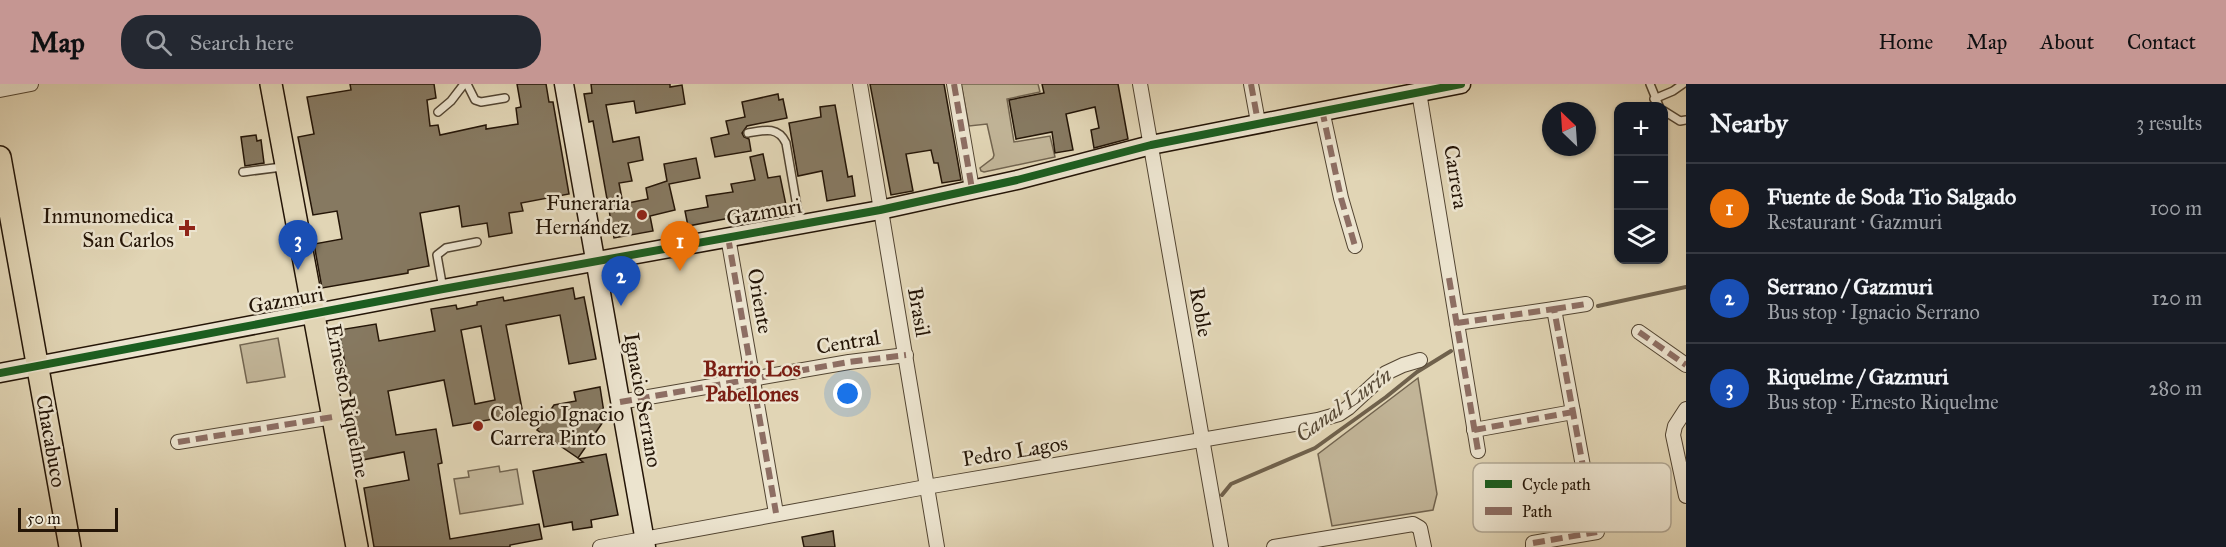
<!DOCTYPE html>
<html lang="en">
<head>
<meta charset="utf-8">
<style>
	body { margin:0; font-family:"IM FELL Great Primer",serif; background:#242831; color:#f1f3f6 }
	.controls { position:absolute; right:18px; top:18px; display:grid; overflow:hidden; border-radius:12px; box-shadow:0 2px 4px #0004 }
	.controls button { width:54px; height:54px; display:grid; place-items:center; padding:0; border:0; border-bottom:2px solid #363941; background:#171b24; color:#f1f3f6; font:30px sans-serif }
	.compass { position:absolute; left:1542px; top:18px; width:54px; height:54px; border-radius:50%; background:#171b24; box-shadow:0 2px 4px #0004; rotate:335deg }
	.scale { position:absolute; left:18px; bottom:15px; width:100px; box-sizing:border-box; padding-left:6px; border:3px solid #241507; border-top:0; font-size:16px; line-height:21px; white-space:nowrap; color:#241507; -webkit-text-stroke:4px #ece4cf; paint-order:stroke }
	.you { position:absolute; left:848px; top:310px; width:21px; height:21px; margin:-15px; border:4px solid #fff; border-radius:50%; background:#1a73e8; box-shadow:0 0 0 9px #1a73e833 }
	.badge { display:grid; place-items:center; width:39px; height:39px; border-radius:50%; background:#c59692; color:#fff; font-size:20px; font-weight:700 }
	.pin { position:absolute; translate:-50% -50px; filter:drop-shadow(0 2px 3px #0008) }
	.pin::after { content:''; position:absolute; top:32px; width:21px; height:18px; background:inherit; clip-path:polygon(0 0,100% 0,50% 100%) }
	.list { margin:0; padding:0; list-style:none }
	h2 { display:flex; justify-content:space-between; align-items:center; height:78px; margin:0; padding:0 24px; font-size:26px }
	h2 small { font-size:20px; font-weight:400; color:#9ea1a6 }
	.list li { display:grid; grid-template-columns:39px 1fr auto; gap:18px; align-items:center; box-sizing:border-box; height:90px; padding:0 24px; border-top:2px solid #363941 }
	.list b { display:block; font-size:22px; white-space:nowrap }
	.list p { margin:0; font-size:20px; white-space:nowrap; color:#9ea1a6 }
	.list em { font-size:20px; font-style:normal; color:#9ea1a6 }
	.icon { flex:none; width:33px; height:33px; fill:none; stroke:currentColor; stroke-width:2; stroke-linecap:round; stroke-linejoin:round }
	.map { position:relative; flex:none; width:1686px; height:463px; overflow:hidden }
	header { display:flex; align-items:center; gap:36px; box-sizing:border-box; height:84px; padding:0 30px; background:#c59692; color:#111 }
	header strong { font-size:28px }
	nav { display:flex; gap:33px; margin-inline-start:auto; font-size:21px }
	.search { width:420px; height:54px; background:#242831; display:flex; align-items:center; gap:15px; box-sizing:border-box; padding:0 21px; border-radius:24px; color:#9ea1a6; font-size:22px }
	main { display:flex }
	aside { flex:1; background:#171b24 }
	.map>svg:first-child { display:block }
	.green { fill:#c1b497; stroke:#72644f; stroke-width:1.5 }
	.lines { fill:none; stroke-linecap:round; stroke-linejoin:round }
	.stream { stroke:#6f614c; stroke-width:4 }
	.building { fill:#867961; stroke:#241507; stroke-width:1.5; fill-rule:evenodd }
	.lane-casing { stroke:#534532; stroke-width:10 }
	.street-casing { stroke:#534532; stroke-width:16 }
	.secondary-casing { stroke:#241507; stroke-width:21 }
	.primary-casing { stroke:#241507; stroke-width:24 }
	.lane { stroke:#ece4cf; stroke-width:7 }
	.street { stroke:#ece4cf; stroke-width:14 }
	.secondary { stroke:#ece4cf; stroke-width:18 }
	.primary { stroke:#e1d5b5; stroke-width:21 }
	.quiet { stroke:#8d6e63; stroke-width:6; stroke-dasharray:12 6; stroke-linecap:butt }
	.cycleway-casing { stroke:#ece4cf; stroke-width:11 }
	.cycleway { stroke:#1b5e20; stroke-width:8 }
	.poi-dot { fill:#8f2418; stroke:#ece4cf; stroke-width:2 }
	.labels { text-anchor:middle; stroke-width:5; stroke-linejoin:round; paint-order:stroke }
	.street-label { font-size:21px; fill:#241507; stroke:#ece4cf }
	.poi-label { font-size:21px; fill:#241507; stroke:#ece4cf; text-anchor:end }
	.neighbourhood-label { font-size:22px; font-weight:bold; fill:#7a1f14; stroke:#ece4cf }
	.water-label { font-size:22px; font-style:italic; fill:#564835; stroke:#ece4cf }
	.key { fill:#ece4cf; stroke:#b0a693; stroke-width:1.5 }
	.key-label { font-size:16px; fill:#241507 }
</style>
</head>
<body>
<header>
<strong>Map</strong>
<div class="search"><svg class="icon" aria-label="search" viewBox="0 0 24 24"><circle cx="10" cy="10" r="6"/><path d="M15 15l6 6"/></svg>Search here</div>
<nav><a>Home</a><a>Map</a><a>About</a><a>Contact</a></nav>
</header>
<main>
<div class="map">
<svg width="1686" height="463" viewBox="0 0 1686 463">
	<rect width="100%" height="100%" fill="#e1d5b5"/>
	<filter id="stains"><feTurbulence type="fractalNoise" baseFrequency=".00333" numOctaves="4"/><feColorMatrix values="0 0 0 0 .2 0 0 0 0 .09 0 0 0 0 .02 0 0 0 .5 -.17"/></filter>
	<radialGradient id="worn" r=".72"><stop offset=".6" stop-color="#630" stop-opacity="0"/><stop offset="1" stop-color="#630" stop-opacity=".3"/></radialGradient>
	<g class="green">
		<path d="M961,0H1038L1040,8L1007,15L1014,58L1050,52L1055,73L984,88L981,87L980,84L993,74L994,71L987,40L969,42Z"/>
		<path d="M278,254L285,293L247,299L240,261Z"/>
		<path d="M1418,294L1437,410L1433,426L1332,442L1318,370Z"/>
		<path d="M499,382L500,388L517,385L523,420L460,430L454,395L469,393L468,387Z"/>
	</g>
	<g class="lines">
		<g class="stream">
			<path d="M1598,222L1686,203"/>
			<path d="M1222,411L1231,400L1315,364L1386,313L1417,288L1451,267"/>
		</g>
	</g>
	<g class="building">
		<path d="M350,0H434L436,14L427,16L430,42L438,41L440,51L486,41V45L518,40L516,24L521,23L517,0H546L549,18H553L569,110L521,119L523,127L509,129L512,149L489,153L487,139L462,143L459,122L420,129L429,182L408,186V189L322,204L314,160L342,155L337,127L313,131L298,53L314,50L307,13L351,6Z"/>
		<path d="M591,0H670V3L682,1L685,20L636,29L634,17L606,21L613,58L639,53L643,76L628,79L632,97L619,99L623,120L648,115L646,104L667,97L664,80L696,74L700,94L669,100L675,126L650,132L653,147L614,154L593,37L589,38L584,10L592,9Z"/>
		<path d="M870,0H944L961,96L942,99L938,79H934L931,66L906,70L913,107L891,111Z"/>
		<path d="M1042,0H1118L1128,55L1094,64L1091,46L1099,44L1095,23L1066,30L1073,66L1055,69L1052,48L1016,55L1009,16L1044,9Z"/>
		<path d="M778,10L779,16L783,15L787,34L747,42L742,49L744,53L749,55L751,67L715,73L711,54L729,50L726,37L745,33L742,18Z"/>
		<path d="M835,21L848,93L852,92L855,112L827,117L822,87L798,92L789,39L821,33L820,23Z"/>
		<path d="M256,51L257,57L261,56L264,79L245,82L241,53Z"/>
		<path d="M763,70L768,94L780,92L787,126L762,131L761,128L688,142L685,127L708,123L706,112L733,108L731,100L755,96L750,73Z"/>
		<path d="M573,204L575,215L584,213L596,275L569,280L560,231L506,241L523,330L453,342L444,296L388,307L396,351L436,345L442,379L438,380L450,455L539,440L542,455L510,461V463H374L364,404L409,396L404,368L362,376L339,246L376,240L379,257L435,247L431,225L456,221L457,225L477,221V218L503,213L504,217ZM481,242L495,316L475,320L461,246Z"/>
		<path d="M600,303L605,335L578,374L537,346L554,321L576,317L574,308Z"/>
		<path d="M606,370L618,431L591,436L592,443L573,446L572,438L544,443L533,387L583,378L579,375Z"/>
		<path d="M833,447L835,463H804L802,453Z"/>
	</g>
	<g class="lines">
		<defs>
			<g id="lane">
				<path d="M467,0L475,16L481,18L505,14"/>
				<path d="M1650,0L1659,22"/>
				<path d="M1654,15L1673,7L1683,0"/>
				<path d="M1664,27L1680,37L1686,36"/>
				<path d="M438,28L451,17L464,0"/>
				<path d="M748,49C764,46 778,42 786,59L800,140"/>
				<path d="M243,88L282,83"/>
				<path d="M443,205L437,171L446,164L477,158"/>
			</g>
			<g id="street">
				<path d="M860,0L937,463"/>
				<path d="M954,0L972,105"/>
				<path d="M1140,0L1221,463"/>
				<path d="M1251,0L1258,38"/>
				<path d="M0,6L31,0"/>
				<path d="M1419,8L1478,367"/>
				<path d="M1322,26L1341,114L1355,162"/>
				<path d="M728,153L776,429"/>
				<path d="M1554,225L1586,220"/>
				<path d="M1457,239L1554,225L1585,393"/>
				<path d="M1639,248L1686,281"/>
				<path d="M620,318L849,278L906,271"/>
				<path d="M1686,325L1675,342L1673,351L1686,412"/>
				<path d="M1474,346L1573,328"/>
				<path d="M178,358L333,333"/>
				<path d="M600,463L926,403L1318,336L1339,330L1348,324L1386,289L1403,281L1420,276"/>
				<path d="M1274,463L1413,440L1420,444L1424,463"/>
				<path d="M1533,463V459L1597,448"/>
			</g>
			<g id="secondary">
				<path d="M564,0L646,463"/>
				<path d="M0,289L443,205L880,126L1017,96L1151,61L1461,0"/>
			</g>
			<g id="primary">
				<path d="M271,0L357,463"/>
				<path d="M0,73L70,463"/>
			</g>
		</defs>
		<use href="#lane" class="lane-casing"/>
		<use href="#street" class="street-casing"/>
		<use href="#secondary" class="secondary-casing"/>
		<use href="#primary" class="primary-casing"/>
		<use href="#lane" class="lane"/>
		<use href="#street" class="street"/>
		<use href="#secondary" class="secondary"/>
		<use href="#primary" class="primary"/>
		<g class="quiet">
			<path d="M954,0L972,105"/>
			<path d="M1251,0L1258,38"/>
			<path d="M1322,26L1341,114L1355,162"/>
			<path d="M728,153L776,429"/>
			<path d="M1449,194L1478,367"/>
			<path d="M1554,225L1586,220"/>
			<path d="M1457,239L1554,225L1585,393"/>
			<path d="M1639,248L1686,281"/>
			<path d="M620,318L849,278L906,271"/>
			<path d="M1474,346L1573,328"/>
			<path d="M178,358L333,333"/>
			<path d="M1533,459L1597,448"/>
		</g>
		<defs>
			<path id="cycleway" d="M0,289L443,205L880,126L1017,96L1151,61L1461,0"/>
		</defs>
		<use href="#cycleway" class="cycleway-casing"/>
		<use href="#cycleway" class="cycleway"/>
	</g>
	<g class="poi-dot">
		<circle cx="642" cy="131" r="6"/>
		<path d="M184 135h6v6h6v6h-6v6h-6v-6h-6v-6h6z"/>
		<circle cx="478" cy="342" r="6"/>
	</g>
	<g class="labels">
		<g class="street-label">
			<text transform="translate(1456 93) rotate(81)" y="7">Carrera</text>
			<text transform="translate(764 128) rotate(-10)" y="7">Gazmuri</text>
			<text transform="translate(286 216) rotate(-10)" y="7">Gazmuri</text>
			<text transform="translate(760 217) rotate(80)" y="7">Oriente</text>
			<text transform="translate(919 228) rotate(80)" y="7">Brasil</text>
			<text transform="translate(1201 228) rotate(80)" y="7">Roble</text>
			<text transform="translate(848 258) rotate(-9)" y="7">Central</text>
			<text transform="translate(643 316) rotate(80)" y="7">Ignacio Serrano</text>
			<text transform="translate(348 317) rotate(79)" y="7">Ernesto Riquelme</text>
			<text transform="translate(51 357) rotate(80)" y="7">Chacabuco</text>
			<text transform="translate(1015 367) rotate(-9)" y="7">Pedro Lagos</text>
		</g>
		<g class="poi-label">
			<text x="630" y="126">Funeraria<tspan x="630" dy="24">Hernández</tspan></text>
			<text x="174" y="139">Inmunomedica<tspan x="174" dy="24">San Carlos</tspan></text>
			<text x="490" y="337" text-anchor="start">Colegio Ignacio<tspan x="490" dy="24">Carrera Pinto</tspan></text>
		</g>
		<g class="neighbourhood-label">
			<text x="752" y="292">Barrio Los<tspan x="752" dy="25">Pabellones</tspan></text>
		</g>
		<g class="water-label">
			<text transform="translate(1343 320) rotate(-35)" y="8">Canal Lurín</text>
		</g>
	</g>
	<rect x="1473" y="379" width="198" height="69" rx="9" class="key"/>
	<rect x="1485" y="396" width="27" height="8" fill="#1b5e20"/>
	<rect x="1485" y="423" width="27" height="8" fill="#8d6e63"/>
	<g class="key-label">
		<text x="1522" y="406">Cycle path</text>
		<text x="1522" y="433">Path</text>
	</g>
	<rect width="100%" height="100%" filter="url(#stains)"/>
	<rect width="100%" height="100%" fill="url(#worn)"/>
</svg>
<div class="controls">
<button>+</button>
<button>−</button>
<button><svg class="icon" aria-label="layers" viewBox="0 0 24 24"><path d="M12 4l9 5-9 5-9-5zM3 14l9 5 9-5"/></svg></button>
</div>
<svg class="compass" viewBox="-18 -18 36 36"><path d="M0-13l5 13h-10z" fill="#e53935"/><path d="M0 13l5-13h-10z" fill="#9ea1a6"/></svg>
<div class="scale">50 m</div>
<div class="you"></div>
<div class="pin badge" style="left:680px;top:187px;background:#e8710a">1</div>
<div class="pin badge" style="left:621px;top:222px;background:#1a4fb4">2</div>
<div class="pin badge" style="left:298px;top:186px;background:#1a4fb4">3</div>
</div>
<aside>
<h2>Nearby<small>3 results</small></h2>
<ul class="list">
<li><span class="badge" style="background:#e8710a">1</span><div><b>Fuente de Soda Tio Salgado</b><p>Restaurant · Gazmuri</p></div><em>100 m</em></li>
<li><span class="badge" style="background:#1a4fb4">2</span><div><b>Serrano / Gazmuri</b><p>Bus stop · Ignacio Serrano</p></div><em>120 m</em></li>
<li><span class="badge" style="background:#1a4fb4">3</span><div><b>Riquelme / Gazmuri</b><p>Bus stop · Ernesto Riquelme</p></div><em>280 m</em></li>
</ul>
</aside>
</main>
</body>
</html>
